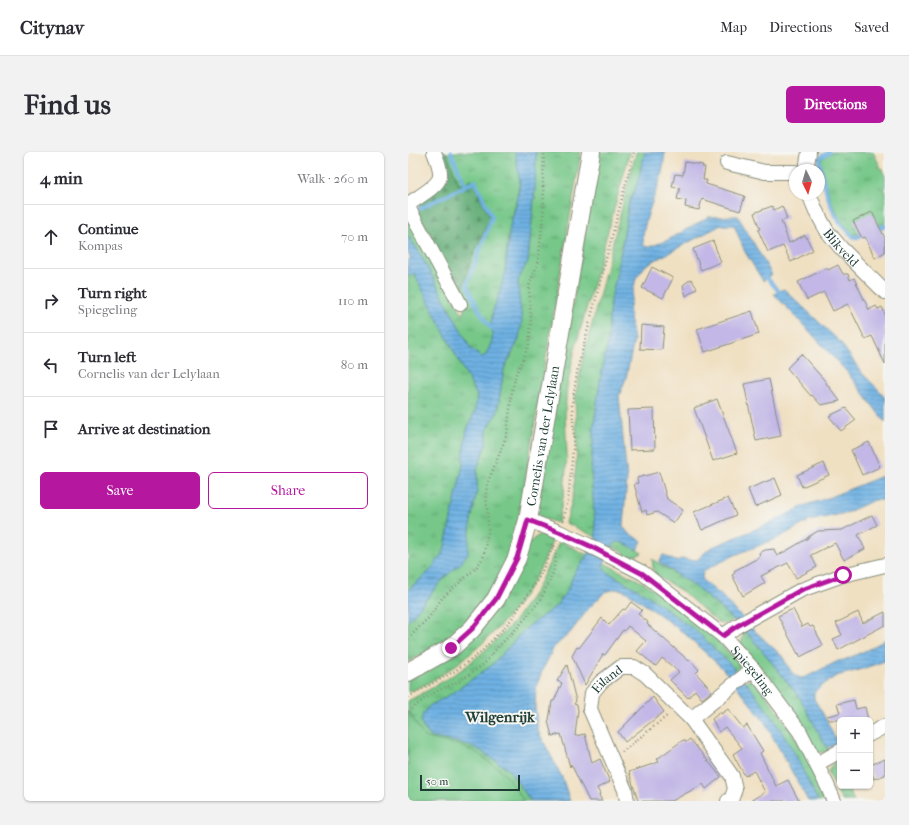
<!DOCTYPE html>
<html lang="en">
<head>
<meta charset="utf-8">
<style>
	body { margin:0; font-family:"IM FELL French Canon",serif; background:#f2f2f3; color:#2b2b33 }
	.controls { position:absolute; right:12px; bottom:12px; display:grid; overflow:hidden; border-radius:6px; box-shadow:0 1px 3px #0004 }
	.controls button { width:36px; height:36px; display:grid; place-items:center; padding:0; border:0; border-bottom:1px solid #e1e1e2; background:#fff; color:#2b2b33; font:20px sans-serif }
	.compass { position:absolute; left:381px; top:12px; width:36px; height:36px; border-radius:50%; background:#fff; box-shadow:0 1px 3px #0004; rotate:175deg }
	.scale { position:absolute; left:12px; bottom:10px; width:100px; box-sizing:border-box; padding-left:4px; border:2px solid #1f3d34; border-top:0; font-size:11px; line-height:14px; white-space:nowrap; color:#1f3d34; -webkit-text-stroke:3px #f6f6f2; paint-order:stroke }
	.stop { position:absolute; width:12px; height:12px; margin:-9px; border:3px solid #b5179e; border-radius:50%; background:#fff }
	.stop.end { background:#b5179e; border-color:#fff; box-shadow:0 1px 4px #0008 }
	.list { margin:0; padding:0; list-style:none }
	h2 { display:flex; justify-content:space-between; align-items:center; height:52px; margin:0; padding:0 16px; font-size:17px }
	h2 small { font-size:13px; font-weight:400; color:#7c7c81 }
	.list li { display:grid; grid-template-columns:26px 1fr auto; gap:12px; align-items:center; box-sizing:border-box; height:64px; padding:0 16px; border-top:1px solid #e1e1e2 }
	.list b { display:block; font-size:15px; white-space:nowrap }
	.list p { margin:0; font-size:13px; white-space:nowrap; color:#7c7c81 }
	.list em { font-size:13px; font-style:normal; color:#7c7c81 }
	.actions { display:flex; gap:8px; padding:12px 16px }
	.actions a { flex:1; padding:9px 0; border:1px solid #b5179e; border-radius:6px; text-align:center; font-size:14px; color:#b5179e }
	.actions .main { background:#b5179e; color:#fff }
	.icon { flex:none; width:22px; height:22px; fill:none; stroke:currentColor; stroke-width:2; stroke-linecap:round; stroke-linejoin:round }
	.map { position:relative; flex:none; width:477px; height:649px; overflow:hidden; border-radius:6px }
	header { display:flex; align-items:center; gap:24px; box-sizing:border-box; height:56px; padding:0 20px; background:#fff; border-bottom:1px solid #e1e1e2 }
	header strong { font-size:19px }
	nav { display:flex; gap:22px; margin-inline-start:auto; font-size:14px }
	.intro { display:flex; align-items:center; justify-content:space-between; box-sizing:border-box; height:96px; padding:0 24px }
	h1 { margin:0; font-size:28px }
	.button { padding:10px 18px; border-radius:6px; background:#b5179e; color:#fff; font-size:14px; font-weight:700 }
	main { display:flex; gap:24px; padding:0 24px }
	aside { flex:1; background:#fff; border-radius:6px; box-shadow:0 1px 3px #0004 }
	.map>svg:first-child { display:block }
	.grass { fill:url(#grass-tufts); stroke:#4a825e }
	.forest { fill:url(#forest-firs); stroke:#407454 }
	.park { fill:#76c788; stroke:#4a825e }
	.water { fill:url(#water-rules); stroke:#46778c }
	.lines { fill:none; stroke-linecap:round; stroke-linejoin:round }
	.stream { stroke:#6eb1e3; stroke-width:4 }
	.building { fill:#c2b7e6 }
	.minor-casing { stroke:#888e7b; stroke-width:16 }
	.tertiary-casing { stroke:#888e7b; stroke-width:20 }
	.path { stroke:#888e7b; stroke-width:2.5; stroke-dasharray:1 3; stroke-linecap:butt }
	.minor { stroke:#fff; stroke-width:14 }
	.tertiary { stroke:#fff; stroke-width:18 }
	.route { stroke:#b5179e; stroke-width:5 }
	.labels { text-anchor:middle; stroke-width:4; stroke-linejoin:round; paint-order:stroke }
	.street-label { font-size:13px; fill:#1f3d34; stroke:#f6f6f2 }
	.quarter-label { font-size:15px; font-weight:bold; fill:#1f3d34; stroke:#f6f6f2 }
</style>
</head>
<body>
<header>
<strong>Citynav</strong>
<nav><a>Map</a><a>Directions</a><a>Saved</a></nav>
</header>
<div class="intro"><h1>Find us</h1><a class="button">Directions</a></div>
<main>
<aside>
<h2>4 min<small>Walk · 260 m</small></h2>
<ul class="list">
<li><svg class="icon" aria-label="ahead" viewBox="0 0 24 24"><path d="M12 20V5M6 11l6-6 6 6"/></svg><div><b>Continue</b><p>Kompas</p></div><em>70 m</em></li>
<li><svg class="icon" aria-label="right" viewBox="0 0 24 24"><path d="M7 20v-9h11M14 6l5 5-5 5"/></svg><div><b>Turn right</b><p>Spiegeling</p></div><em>110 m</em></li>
<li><svg class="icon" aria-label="left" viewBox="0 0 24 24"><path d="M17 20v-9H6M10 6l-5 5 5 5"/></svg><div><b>Turn left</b><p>Cornelis van der Lelylaan</p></div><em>80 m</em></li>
<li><svg class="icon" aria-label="arrive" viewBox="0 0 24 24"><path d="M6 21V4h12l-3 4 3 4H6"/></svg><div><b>Arrive at destination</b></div></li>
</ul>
<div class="actions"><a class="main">Save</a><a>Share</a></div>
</aside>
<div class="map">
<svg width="477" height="649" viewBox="0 0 477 649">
	<defs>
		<pattern id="grass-tufts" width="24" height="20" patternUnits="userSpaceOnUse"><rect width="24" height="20" fill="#76c788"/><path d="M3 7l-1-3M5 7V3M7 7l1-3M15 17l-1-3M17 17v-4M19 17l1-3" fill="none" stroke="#60a370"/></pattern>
		<pattern id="forest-firs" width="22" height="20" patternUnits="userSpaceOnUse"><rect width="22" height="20" fill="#60ac74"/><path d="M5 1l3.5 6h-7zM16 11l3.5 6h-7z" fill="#4f8d60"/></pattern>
		<pattern id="water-rules" width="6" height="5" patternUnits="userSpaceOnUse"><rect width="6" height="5" fill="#6eb1e3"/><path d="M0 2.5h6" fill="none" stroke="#5a91b9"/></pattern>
	</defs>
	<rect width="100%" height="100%" fill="#f6f6f2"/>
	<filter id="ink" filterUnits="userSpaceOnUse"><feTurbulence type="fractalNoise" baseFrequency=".025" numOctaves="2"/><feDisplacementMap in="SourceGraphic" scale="8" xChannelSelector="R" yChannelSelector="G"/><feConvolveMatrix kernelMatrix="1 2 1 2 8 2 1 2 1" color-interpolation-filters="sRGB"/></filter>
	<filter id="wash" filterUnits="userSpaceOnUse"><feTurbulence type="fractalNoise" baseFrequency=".012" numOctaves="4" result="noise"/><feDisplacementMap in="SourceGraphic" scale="16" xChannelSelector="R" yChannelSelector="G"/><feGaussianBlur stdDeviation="0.9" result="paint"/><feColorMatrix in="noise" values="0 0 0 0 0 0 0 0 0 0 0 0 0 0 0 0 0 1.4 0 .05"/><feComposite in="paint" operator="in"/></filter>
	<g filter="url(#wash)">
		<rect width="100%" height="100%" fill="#f0e0c2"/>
		<g class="grass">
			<path d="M42,0H107L112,30L99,91L97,121L92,139L85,159L83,172L85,183L83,192L77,205H73L63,197L10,98L0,85V63L55,163L57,152L50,141L54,138L63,108L82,66L64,27L52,34L39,2Z"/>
			<path d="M128,0H173L112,358L101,405L85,436L55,473L24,497L0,510V469L37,425L53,411L63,368L69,338V317L78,292L79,278L89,261L96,217L111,187L110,128L120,109L127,36Z"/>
			<path d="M191,0H222L166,201L159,235L157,260L159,303L156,341L150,371L133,366L129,360Z"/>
			<path d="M228,0H237L229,33L221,51L210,116L202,152L200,189L192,229L186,273L183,319L188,385L158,371L165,344L168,313L169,292L167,246L175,207Z"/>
			<path d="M424,0H465L477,24V71L446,83C442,78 436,73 432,67C421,49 416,27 413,7Z"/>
			<path d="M6,120L35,178L69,244L67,259L59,278L56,295L55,313L36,399L22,419L0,438V124Z"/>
			<path d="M131,383L137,384L145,387C141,397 137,408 132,417C108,463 69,502 25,528C17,533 8,537 0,540V528L22,517L124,388Z"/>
			<path d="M152,389L179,403L166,422L160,437L149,453L117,477L83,514L40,544L21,554L15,575L20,582L38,588L54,591L70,597L100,617L123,649H0V549L24,536L56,516L83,493L106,470L129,436Z"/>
			<path d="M209,390L217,391L234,401C227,405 223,405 216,404L217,401L204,395L206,392Z"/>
			<path d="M244,407L289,436L325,468C320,473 314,472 308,469L275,440L246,422Z"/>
			<path d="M196,411L236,431L266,451L292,472L331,510L332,518L329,521L321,511L239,443L199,420L195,414Z"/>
			<path d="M336,478L353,497L392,546L421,599L409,601L392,569L366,531L333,493Z"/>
			<path d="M340,528L348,529L379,572L403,612L420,649H410L400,629L366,567L338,530Z"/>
			<path d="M426,609L432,619V634H439L446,649H434L420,620Z"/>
		</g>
		<path class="forest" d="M32,0H38L39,2L51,33L64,27L82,66L63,108L54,138L50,141L9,65L10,57L13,49L38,21L40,17Z"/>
		<path class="park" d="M0,559L16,585L50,593L68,600L96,621L116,649H0Z"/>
		<g class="water">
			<path d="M107,0H128L127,36L120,109L110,128L111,145L114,168L111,187L96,217L89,261L79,278L78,292L69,317V338L63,368L60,401L53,411L37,425L0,469V438L22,419L36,399L55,313L56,295L59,278L67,259L69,244L35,178L6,121L0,124V108L3,107L0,100V84L11,100L63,197L73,205L77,204L83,192L85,183L83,172L85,159L92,139L97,121L102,74L109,50L112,30Z"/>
			<path d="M237,0H257C256,8 255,17 253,25C248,42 231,78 236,94L241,95L260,88L300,65L330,64L364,123L355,129L337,100L326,73H313L238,113L228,126L221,159L226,188L218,226L211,244L219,327L215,374L220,381L234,389L229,398L216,391L209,390L206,392L195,414L199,420L239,443L289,480L321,511L338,530L366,567L387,602L410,649H400L356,569L315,517L276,481L248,460L227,446L226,444L215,438L208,437L197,440L181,456L162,481L146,495L134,519L128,536L127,554L130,579L154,625L162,649H123L100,617L70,597L54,591L23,585L15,575L13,569L15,562L21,554L40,544L83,514L117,477L149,453L160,437L166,422L177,407L188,386L183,319L186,273L192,229L200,189L202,152L210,116L221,51L229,33Z"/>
			<path d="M376,137L432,190L454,221L473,240L477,247V270L439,220L404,182L366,142Z"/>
			<path d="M477,323V348H466L438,361L401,369L370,386L327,403L297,418L295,421L294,424L295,429L313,443L347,479L374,504L384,521L388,524L393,526L398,525L430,509L436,508L459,498L477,488V509L451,518L428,524L412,535L406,541V547L414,560L430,592L419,596L392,546L353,497L336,478L309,453L289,436L251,410L255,403H256L267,409L275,407L289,408L302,396L360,372L398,353L417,347Z"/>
		</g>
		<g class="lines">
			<g class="stream">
				<path d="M43,0L57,33"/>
				<path d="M421,0L411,6C414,25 420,54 432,70C436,76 442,81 447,86L456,82"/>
				<path d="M11,57L67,29L84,65L59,133C66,149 73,164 84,177"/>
				<path d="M468,77L477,74"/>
				<path d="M357,122L359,126L374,143"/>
			</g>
		</g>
		<g id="blocks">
			<g class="building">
				<path d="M277,10L295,13L294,15H297L295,28H299L298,32L337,44L332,59L294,47L291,58L277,55L278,49L269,47L272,36L264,35L267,22L275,23Z"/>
				<path d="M364,54L366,58L374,54L379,67L373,69L381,91L397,83L405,98L383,110L375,94L360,100L350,78L352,77L346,61Z"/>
				<path d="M464,60L477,86V100L467,106L457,85L454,86L445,69Z"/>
				<path d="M305,89L313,110L293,118L285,97Z"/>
				<path d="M430,113L435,122H440L442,128L446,126L461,158L468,154L470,157L474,155L477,162V212L464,184L457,187L440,152L425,159L416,140L399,148L390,130L419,116L420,118Z"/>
				<path d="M244,115L265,126L255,146L234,136Z"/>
				<path d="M283,127L289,136L278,144L275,133Z"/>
				<path d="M344,159L351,182L297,200L289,177Z"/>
				<path d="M233,173L256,175L254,198L232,197Z"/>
				<path d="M393,202L418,230V231L432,249L413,253L404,243L403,244L379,216Z"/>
				<path d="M361,227L373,284L348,289L336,232Z"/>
				<path d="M309,247L329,301L305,309L286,256Z"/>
				<path d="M438,256L448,268L433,279L421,264Z"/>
				<path d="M246,257L247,297L222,298L220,258Z"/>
				<path d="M461,290L472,315L454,323L443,298Z"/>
				<path d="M416,311L421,323L394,335L389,323Z"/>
				<path d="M251,320L259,347L275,358L266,371L249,360L239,363L238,358L234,360L226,332L230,331L229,326Z"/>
				<path d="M367,326L374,343L347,355L340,337Z"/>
				<path d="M320,346L328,363L294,378L286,360Z"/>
				<path d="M464,363L469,373L450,383L457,397L436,408L427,391L403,403L409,415L388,426L380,411L353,424L357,431L335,444L324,423L327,421L326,419L352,405L351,401L357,398L366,397L369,404L385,395L400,386V385L410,379L434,378Z"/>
				<path d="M223,450L234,458L230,462L240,470L239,472L281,509L282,508L291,518L288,521L304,539L294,547L287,538L280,546L262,528L271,520L254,506L248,514L229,499L238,489L220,474L216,479L215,478L197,503L195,502L177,533L164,504L169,495L171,496L194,466L201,473L215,457L217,458Z"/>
				<path d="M385,457L394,475L400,472L402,475L405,474L415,493L392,505L391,501L390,502L370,464Z"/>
				<path d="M450,460L455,471L477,460V473L430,498L425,487L434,483L428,471Z"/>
				<path d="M159,513L168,549L166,552L169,553L170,558L167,584L177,582L184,611L192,607L202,630L189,636L192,642L191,643L194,649H181L163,612L162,615L153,582L144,584L140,569L141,568L144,549H146L154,531L149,529Z"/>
				<path d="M245,545L256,560L217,590L210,580Z"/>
				<path d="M446,548L448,557L457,555L460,568H420L419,564L432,561L429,552Z"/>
				<path d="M320,557L335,576L339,573L355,599L352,601L368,634L380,628L391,649H342L357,640L346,619L337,624L328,608L325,602L334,596L317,575L311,580L304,567L312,560L313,562Z"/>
				<path d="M282,587L313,625L298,637L295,632L264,649H230L221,620L251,610L249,607L275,588L278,590Z"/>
				<path d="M477,607V623L466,627L462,617V613Z"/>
			</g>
		</g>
	</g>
	<g filter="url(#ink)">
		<use href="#blocks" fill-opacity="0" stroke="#888e7b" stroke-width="1"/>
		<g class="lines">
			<defs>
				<g id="minor">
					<path d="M26,0C29,8 33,16 32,24C31,34 10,45 2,51L1,57L52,152"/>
					<path d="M319,11L357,20H387"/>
					<path d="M398,18L401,0"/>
					<path id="s1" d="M401,42L408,59L419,79L433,96L477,140"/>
					<path id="s2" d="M120,368L151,380L180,393L235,421L315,484L345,517L392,580L419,633L426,649"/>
					<path d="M315,484L329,474L393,438L435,423L477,413"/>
					<path d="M283,567L345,517"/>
					<path d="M462,582L477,574"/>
					<path d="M409,612L432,599"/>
					<path id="s3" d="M219,649L217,638L182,557L184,541L193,530L213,515H226L237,522L283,567L324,624L327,637L323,648L320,649"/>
				</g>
				<g id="tertiary">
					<path id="s4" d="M0,520L43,496L64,477L88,447L109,406L120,368L183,0"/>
				</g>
			</defs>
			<use href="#minor" class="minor-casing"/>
			<use href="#tertiary" class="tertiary-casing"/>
			<g class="path">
				<path d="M155,369L160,349L166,287L164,252L170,215L226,0"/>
				<path d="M0,487L22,464L34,446L67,417L75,406L80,381V365L78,343L79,332L91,303L99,282L104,239L108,222L115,208L121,192L123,172L121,134L130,111L136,56L135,28L136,0"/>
				<path d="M0,545L47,519L72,501L103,468L132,424L146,392"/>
				<path d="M0,560L16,547L31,538L52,529L76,512L90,495L111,474L133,447L145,421L148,404L146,393"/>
				<path d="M214,600L260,563"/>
			</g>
			<use href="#minor" class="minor"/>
			<use href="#tertiary" class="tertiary"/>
		</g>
	</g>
	<g class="lines" filter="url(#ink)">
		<path class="route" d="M43,496L64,477L88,447L109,406L120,368L151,380L180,393L235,422L315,484L329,474L393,438L435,423"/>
	</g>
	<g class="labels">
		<g class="street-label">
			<text dy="5" stroke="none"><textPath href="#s1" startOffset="63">Blikveld</textPath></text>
			<text dy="5" stroke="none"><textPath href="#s4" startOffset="287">Cornelis van der Lelylaan</textPath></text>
			<text dy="5" stroke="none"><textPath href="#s2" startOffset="274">Spiegeling</textPath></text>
			<text dy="5" stroke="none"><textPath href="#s3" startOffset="136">Eiland</textPath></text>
		</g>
		<g class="quarter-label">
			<text x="92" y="570">Wilgenrijk</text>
		</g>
	</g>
</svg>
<div class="controls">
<button>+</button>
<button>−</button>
</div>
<svg class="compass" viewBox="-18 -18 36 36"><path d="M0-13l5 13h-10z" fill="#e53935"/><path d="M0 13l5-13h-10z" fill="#7c7c81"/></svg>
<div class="scale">50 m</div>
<div class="stop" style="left:435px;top:423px"></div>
<div class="stop end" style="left:43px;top:496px"></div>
</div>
</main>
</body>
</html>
